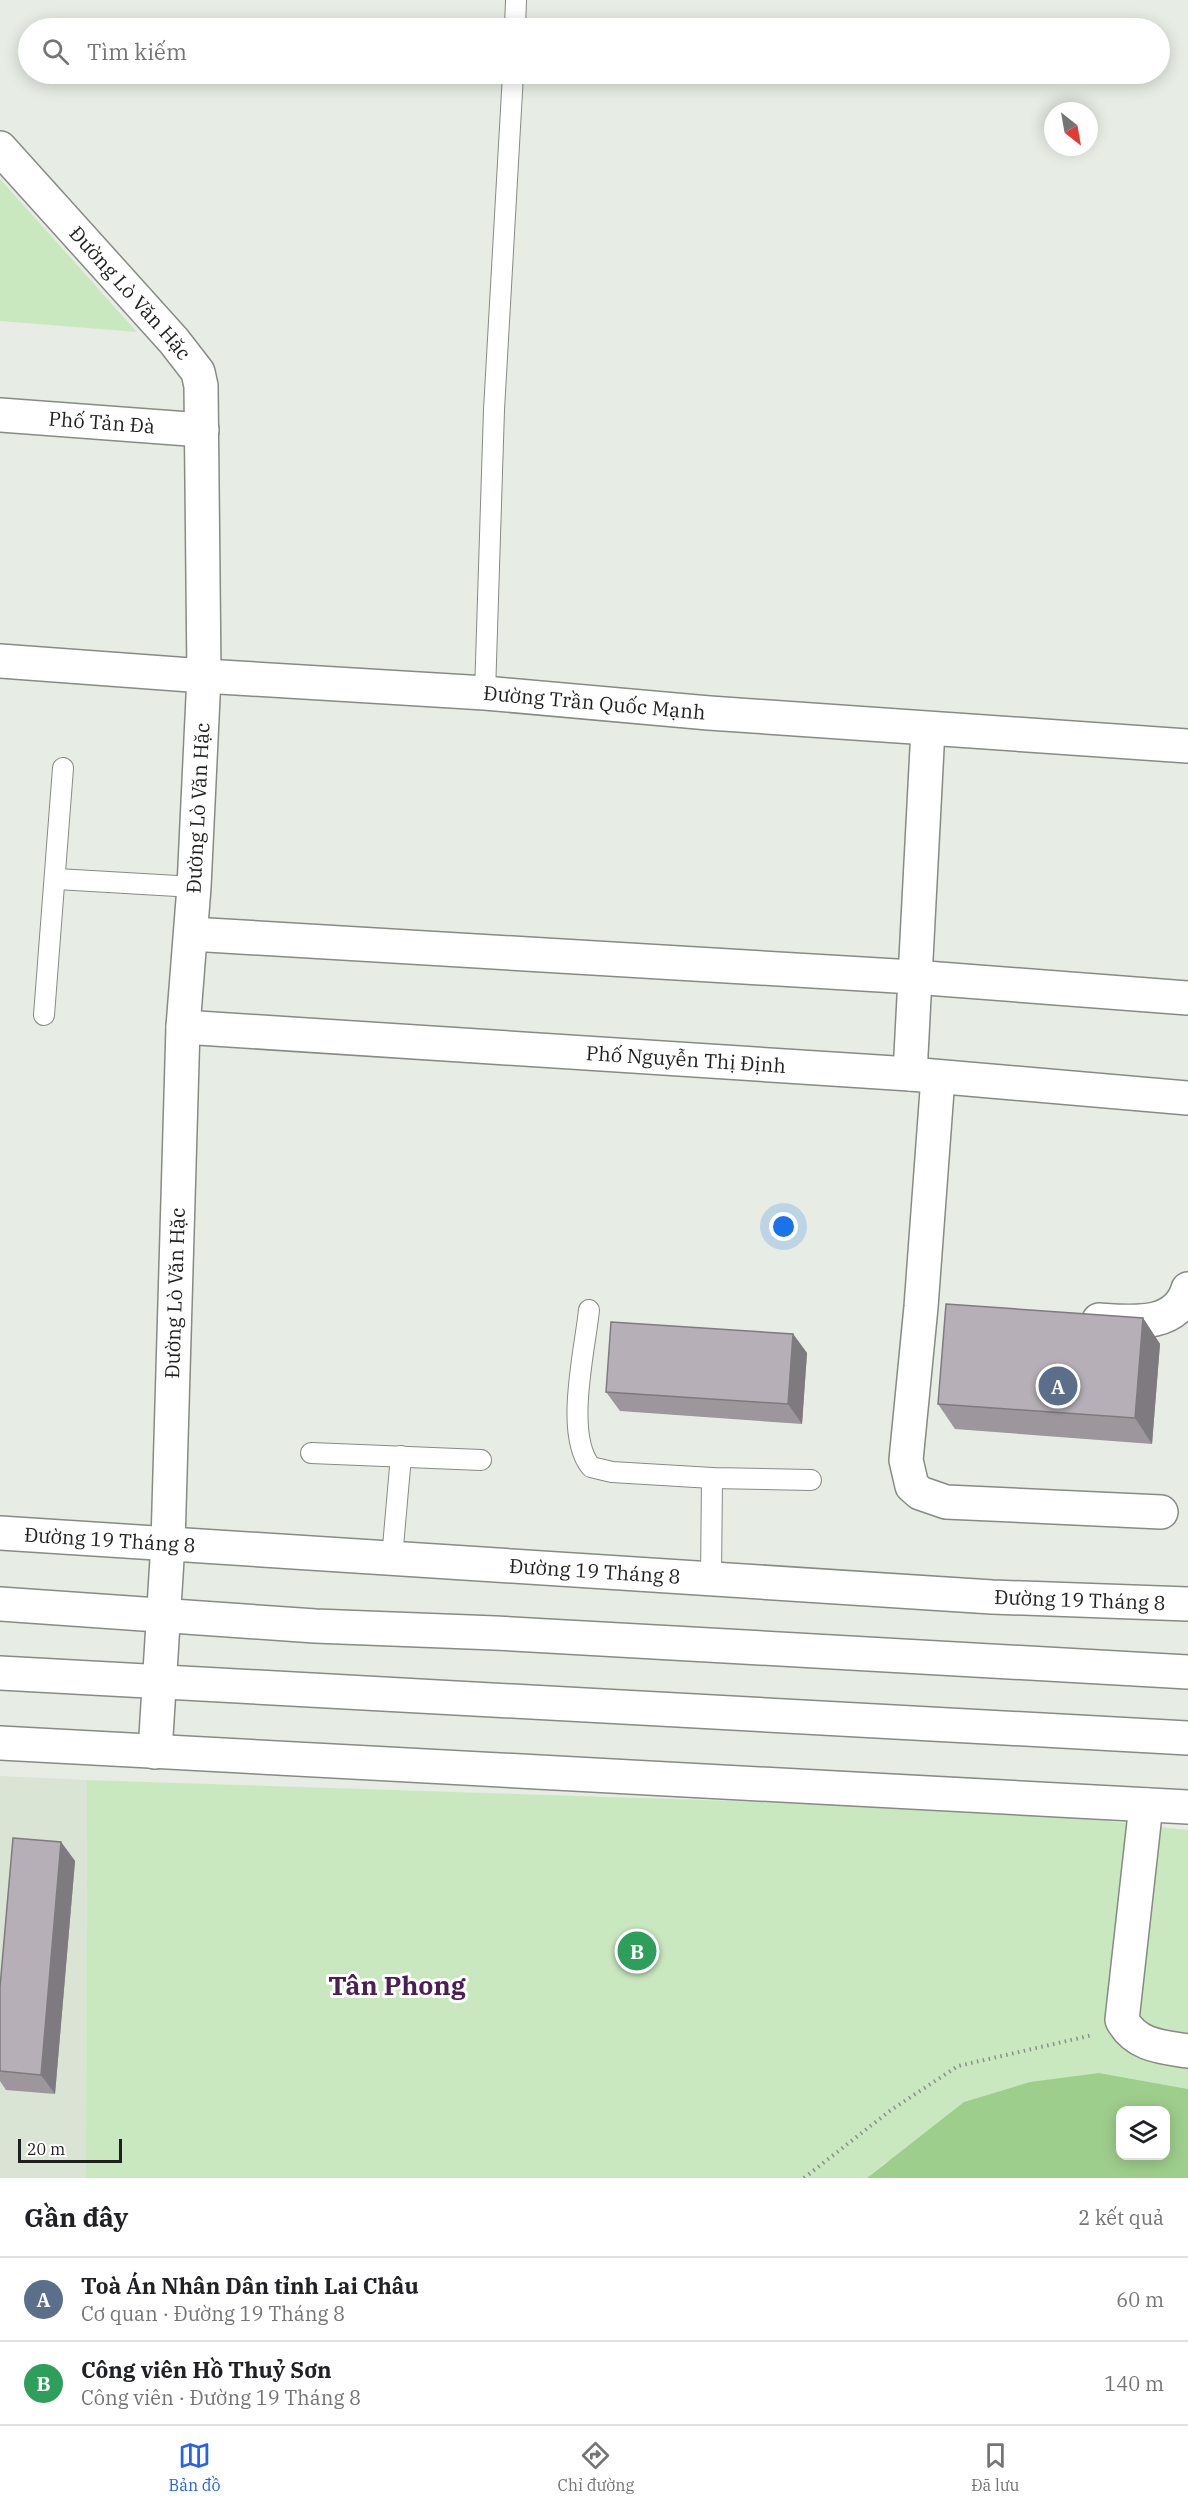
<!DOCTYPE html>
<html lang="vi">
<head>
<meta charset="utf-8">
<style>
	body { margin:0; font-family:"IBM Plex Serif",serif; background:#f2f2f2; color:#202124 }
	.controls { position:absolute; right:18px; bottom:18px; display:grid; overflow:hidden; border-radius:12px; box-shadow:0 3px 15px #0003 }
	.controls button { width:54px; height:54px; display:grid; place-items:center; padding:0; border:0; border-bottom:2px solid #e0e0e0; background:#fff; color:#202124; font:30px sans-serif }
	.compass { position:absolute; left:1044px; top:102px; width:54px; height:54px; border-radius:50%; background:#fff; box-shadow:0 3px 15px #0003; rotate:149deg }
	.scale { position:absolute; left:18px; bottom:15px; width:104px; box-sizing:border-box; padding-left:6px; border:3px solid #1f211e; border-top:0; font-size:16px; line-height:21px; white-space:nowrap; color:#1f211e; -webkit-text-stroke:4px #fff; paint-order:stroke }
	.you { position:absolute; left:784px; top:1227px; width:21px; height:21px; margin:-15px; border:4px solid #fff; border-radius:50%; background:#1a73e8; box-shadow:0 0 0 9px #1a73e833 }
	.badge { display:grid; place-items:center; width:39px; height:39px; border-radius:50%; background:#2563eb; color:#fff; font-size:20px; font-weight:700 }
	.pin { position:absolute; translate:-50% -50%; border:3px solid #fff; box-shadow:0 2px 6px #0006 }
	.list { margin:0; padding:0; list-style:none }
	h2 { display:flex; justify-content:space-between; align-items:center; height:78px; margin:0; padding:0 24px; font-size:26px }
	h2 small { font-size:20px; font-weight:400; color:#757577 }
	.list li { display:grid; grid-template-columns:39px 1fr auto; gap:18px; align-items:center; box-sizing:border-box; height:84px; padding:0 24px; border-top:2px solid #e0e0e0 }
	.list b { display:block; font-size:22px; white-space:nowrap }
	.list p { margin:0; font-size:20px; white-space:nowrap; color:#757577 }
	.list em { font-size:20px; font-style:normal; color:#757577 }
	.icon { flex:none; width:33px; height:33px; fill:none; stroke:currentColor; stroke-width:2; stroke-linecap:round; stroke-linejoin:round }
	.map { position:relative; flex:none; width:1188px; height:2178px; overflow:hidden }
	.search { position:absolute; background:#fff; box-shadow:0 3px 15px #0003; left:18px; right:18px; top:18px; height:66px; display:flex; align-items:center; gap:15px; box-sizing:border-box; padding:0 21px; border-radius:33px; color:#757577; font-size:22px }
	.sheet { height:246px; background:#fff }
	nav { display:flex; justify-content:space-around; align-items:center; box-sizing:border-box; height:84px; border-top:2px solid #e0e0e0; background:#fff; font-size:16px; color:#757577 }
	nav a { display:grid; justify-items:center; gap:3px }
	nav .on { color:#2563eb }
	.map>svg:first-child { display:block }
	.built { fill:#d9e4d5 }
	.green { fill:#cae8c0 }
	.water { fill:#9ece8c; fill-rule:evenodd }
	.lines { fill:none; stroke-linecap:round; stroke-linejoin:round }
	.lane-casing { stroke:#868b84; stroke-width:22 }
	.street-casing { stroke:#868b84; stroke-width:36 }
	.secondary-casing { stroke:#868b84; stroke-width:36 }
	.highway-casing { stroke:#868b84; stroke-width:36 }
	.path { stroke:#8b908a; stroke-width:4; stroke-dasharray:1.5 4.5; stroke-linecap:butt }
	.lane { stroke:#fff; stroke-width:20 }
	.street { stroke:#fff; stroke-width:33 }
	.secondary { stroke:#fff; stroke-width:33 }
	.highway { stroke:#fff; stroke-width:33 }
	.wall { fill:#9d969d }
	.shaded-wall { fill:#7f7a80 }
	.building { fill:#b6afb7; stroke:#7f7a80; stroke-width:1.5 }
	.labels { text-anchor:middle; stroke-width:6; stroke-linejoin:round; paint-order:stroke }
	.street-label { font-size:20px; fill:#1f211e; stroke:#fff }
	.district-label { font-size:26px; font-weight:bold; fill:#4b1f52; stroke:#fff }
</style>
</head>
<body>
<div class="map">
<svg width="1188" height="2178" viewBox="0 0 1188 2178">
	<rect width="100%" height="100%" fill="#e7ede5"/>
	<path class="built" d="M0,1776L87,1780L86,2178H0Z"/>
	<g class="green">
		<path d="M0,179L137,332L0,321Z"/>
		<path d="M87,1780L1012,1810L1188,1830V2089L1099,2073L885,2163L867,2178H86Z"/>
	</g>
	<path class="water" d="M1099,2073L1188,2089V2178H867L964,2102L1030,2082ZM1120,2110H1166V2156H1120Z"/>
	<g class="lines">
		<defs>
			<g id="lane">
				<path d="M515,28L516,0"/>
				<path d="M485,693L494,410L513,74"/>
				<path d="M57,879L194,887"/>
				<path d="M44,1015L63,768"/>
				<path d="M589,1310C585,1350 564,1435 591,1467L612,1472L712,1478L811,1480"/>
				<path d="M311,1453L481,1460"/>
				<path d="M392,1558L401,1456"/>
				<path d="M711,1578L712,1478"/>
			</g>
			<g id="street">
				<path id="s1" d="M0,148L174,341L198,372L201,386L204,676L194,887L183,1027L168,1543"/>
				<path id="s2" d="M0,415L202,430"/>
				<path id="s3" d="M0,661L204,676L485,693L709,713L1188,746"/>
				<path d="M191,934L913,977L1188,998"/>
				<path id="s4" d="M183,1027L910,1074L1188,1098"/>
				<path d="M910,1074L928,729"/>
				<path d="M938,1077L921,1307L906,1460L912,1486L920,1493L946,1502L1161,1512"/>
				<path d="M1099,1320C1131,1322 1177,1328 1188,1289"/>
				<path d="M1146,1805L1122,2020C1136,2046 1162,2047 1188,2051"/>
			</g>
			<g id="secondary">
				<path id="s5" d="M0,1533L992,1597L1188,1604"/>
				<path d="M0,1743L1188,1807"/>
			</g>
			<g id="highway">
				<path d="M0,1604L315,1626L495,1633L1188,1672"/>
				<path d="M0,1673L1188,1738"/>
				<path d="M155,1752L168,1543"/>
			</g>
		</defs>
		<use href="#lane" class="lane-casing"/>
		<use href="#street" class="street-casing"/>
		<use href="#secondary" class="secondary-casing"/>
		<use href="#highway" class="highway-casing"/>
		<path class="path" d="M804,2178L891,2110L958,2066L1093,2035"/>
		<use href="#lane" class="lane"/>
		<use href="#street" class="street"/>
		<use href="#secondary" class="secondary"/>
		<use href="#highway" class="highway"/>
	</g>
	<g class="wall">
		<path d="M1143,1318L1160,1344L1152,1444L955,1429L938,1404Z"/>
		<path d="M793,1334L807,1353L802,1424L620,1411L606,1392Z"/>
		<path d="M61,1842L75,1861L55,2094L6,2090L0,2081V2071Z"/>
	</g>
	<g class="shaded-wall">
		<path d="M1143,1318L1160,1344L1152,1444L1135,1418Z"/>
		<path d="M793,1334L807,1353L802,1424L788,1404Z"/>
		<path d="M61,1842L75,1861L55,2094L41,2075Z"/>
	</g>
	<g class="building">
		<path d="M946,1304L1143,1318L1135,1418L938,1404Z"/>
		<path d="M611,1322L793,1334L788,1404L606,1392Z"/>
		<path d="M13,1838L61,1842L41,2075L0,2071V1987Z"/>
	</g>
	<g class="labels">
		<g class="street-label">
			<text dy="7" stroke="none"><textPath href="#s1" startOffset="195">Đường Lò Văn Hặc</textPath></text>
			<text dy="7" stroke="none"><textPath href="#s2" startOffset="102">Phố Tản Đà</textPath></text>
			<text dy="7" stroke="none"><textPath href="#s3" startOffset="596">Đường Trần Quốc Mạnh</textPath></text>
			<text transform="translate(198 808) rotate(-87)" y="7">Đường Lò Văn Hặc</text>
			<text dy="7" stroke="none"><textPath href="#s4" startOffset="504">Phố Nguyễn Thị Định</textPath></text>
			<text transform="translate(175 1293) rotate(-88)" y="7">Đường Lò Văn Hặc</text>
			<text dy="7" stroke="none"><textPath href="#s5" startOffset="110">Đường 19 Tháng 8</textPath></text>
			<text dy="7" stroke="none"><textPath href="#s5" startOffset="596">Đường 19 Tháng 8</textPath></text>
			<text dy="7" stroke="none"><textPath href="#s5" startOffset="1082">Đường 19 Tháng 8</textPath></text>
		</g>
		<g class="district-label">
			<text x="397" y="1995">Tân Phong</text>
		</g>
	</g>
</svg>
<div class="controls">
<button><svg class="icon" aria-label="layers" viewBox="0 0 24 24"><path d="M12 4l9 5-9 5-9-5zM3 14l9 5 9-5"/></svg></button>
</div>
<svg class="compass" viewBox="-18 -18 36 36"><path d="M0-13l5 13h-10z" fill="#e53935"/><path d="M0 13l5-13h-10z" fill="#757577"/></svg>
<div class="scale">20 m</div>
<div class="you"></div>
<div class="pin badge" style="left:1058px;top:1386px;background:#5c6f8a">A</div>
<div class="pin badge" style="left:637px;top:1951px;background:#2e9e5b">B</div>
<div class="search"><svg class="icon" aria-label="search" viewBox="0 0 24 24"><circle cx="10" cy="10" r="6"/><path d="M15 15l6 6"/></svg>Tìm kiếm</div>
</div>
<section class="sheet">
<h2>Gần đây<small>2 kết quả</small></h2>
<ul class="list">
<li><span class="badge" style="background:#5c6f8a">A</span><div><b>Toà Án Nhân Dân tỉnh Lai Châu</b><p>Cơ quan · Đường 19 Tháng 8</p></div><em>60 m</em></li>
<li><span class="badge" style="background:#2e9e5b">B</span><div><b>Công viên Hồ Thuỷ Sơn</b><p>Công viên · Đường 19 Tháng 8</p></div><em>140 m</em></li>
</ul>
</section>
<nav>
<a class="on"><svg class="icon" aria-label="map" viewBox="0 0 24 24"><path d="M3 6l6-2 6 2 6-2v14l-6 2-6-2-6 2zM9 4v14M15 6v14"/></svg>Bản đồ</a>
<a><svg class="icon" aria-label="directions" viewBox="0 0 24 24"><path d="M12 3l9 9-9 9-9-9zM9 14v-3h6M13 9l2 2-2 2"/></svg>Chỉ đường</a>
<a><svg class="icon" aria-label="saved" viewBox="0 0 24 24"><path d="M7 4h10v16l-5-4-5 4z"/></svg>Đã lưu</a>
</nav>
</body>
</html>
